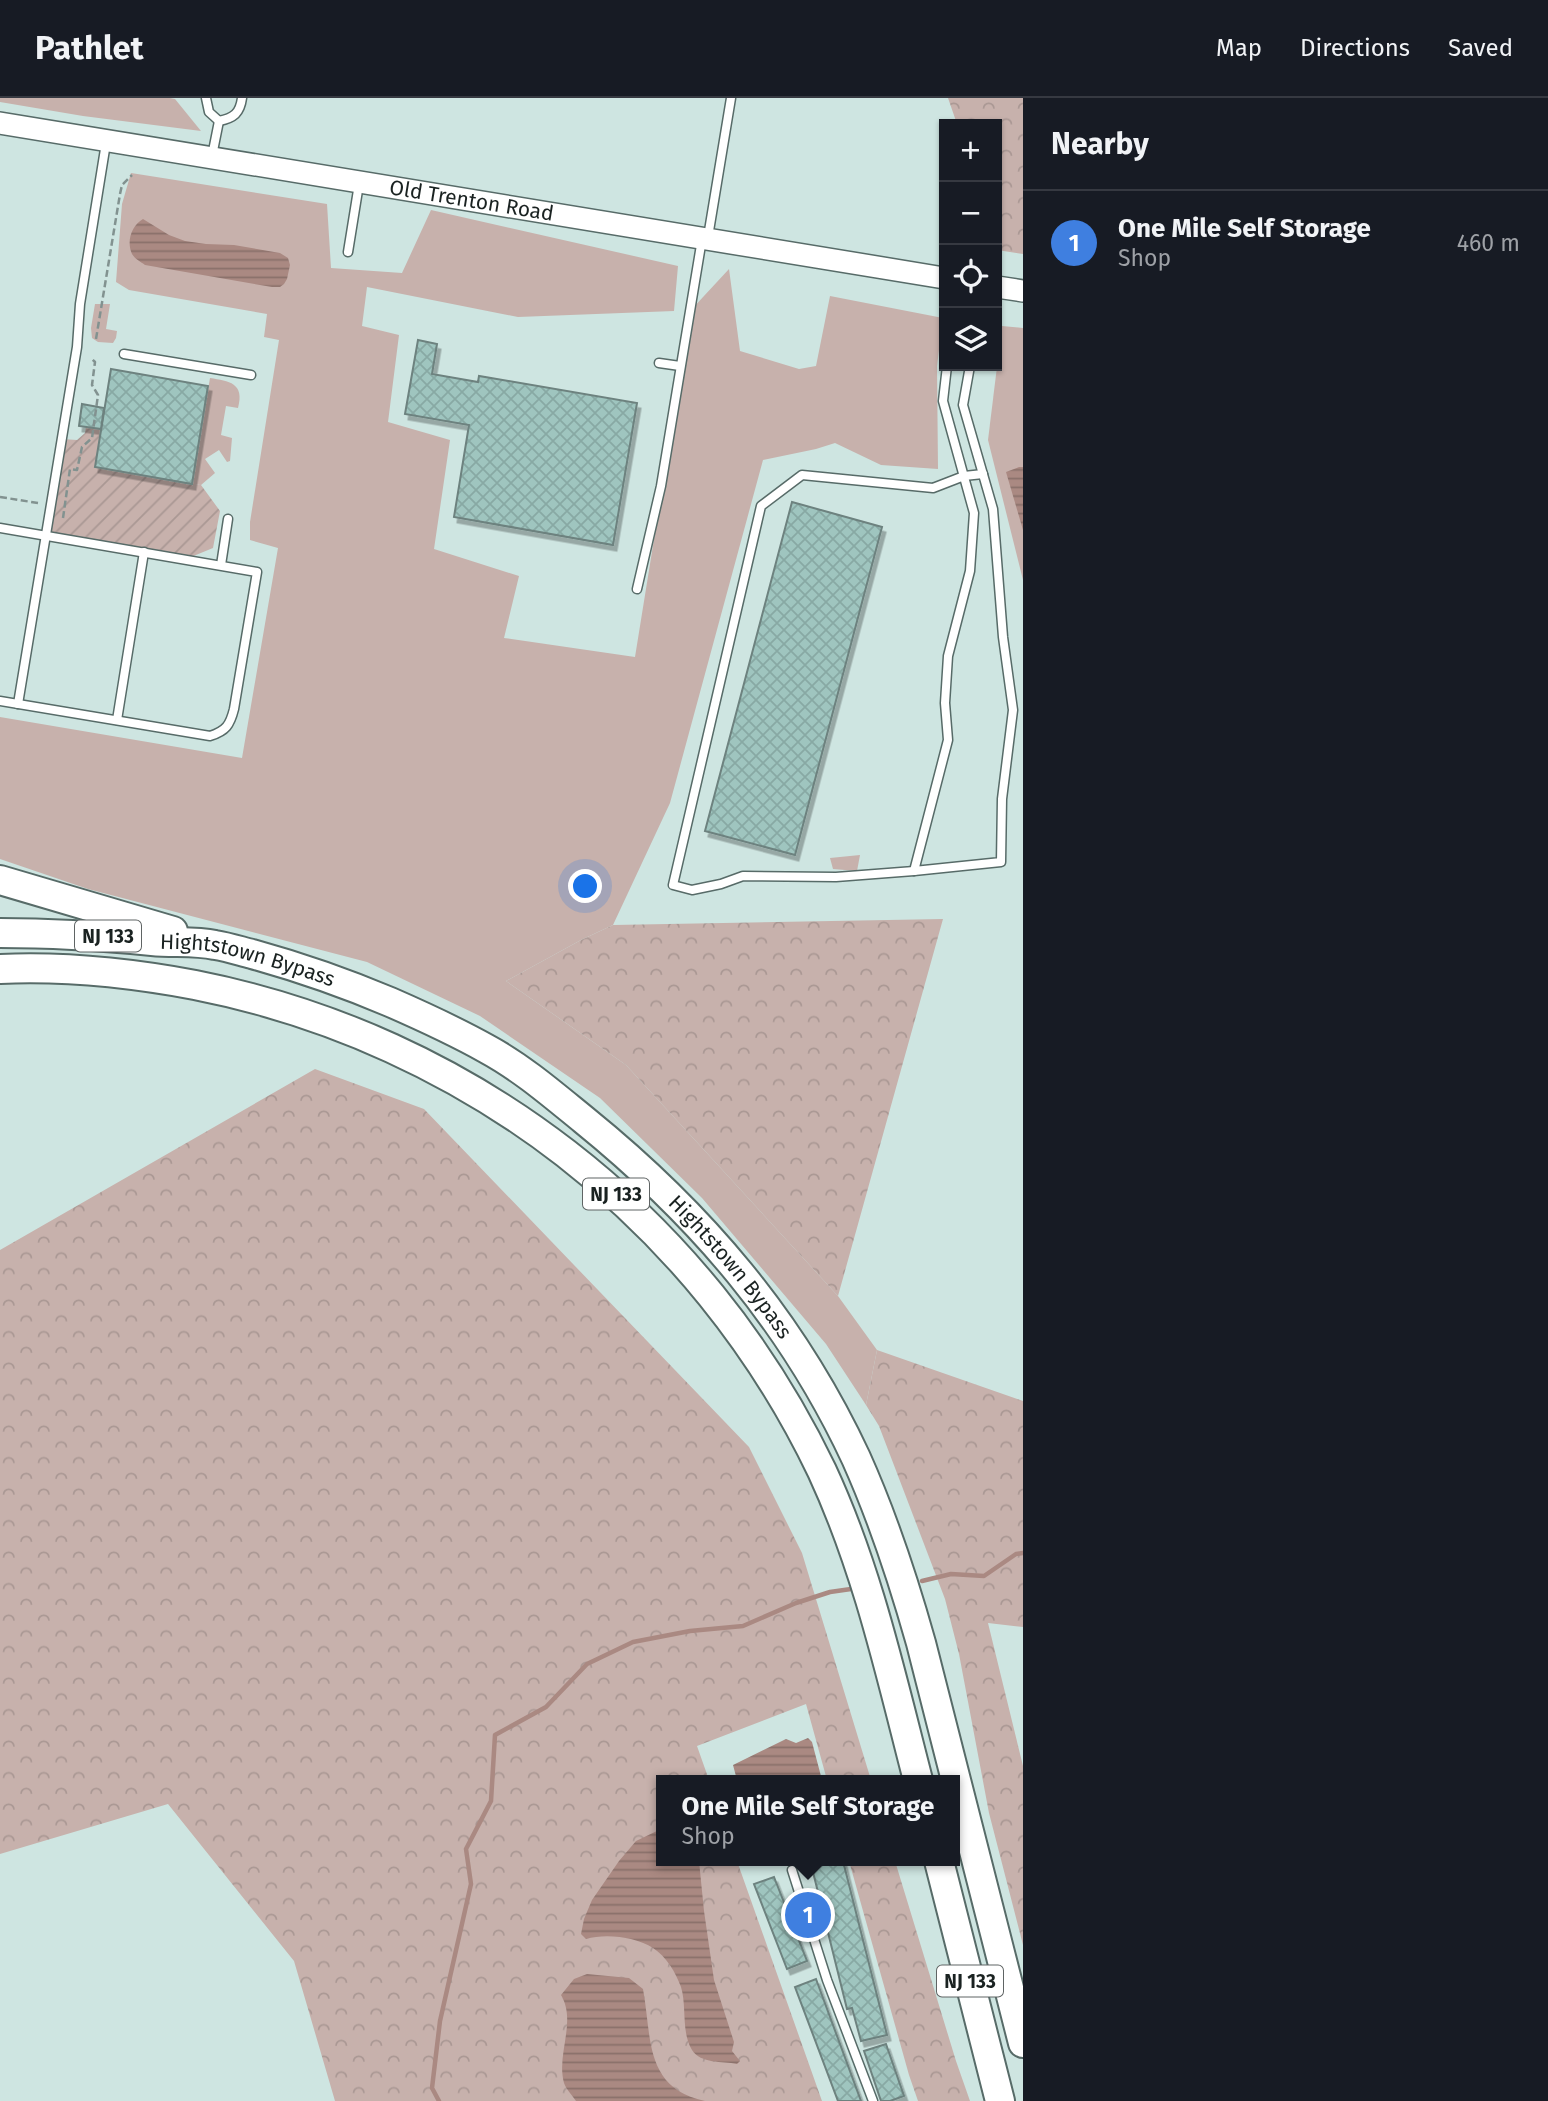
<!DOCTYPE html>
<html lang="en">
<head>
<meta charset="utf-8">
<style>
	body { margin:0; font-family:"Fira Sans",sans-serif; background:#242831; color:#f1f3f6 }
	.controls { position:absolute; right:21px; top:21px; display:grid; overflow:hidden; border-radius:0px; box-shadow:0 2px 5px #0004 }
	.controls button { width:63px; height:63px; display:grid; place-items:center; padding:0; border:0; border-bottom:2px solid #363941; background:#171b24; color:#f1f3f6; font:35px sans-serif }
	.you { position:absolute; left:586px; top:789px; width:24px; height:24px; margin:-18px; border:5px solid #fff; border-radius:50%; background:#1a73e8; box-shadow:0 0 0 10px #1a73e833 }
	.badge { display:grid; place-items:center; width:46px; height:46px; border-radius:50%; background:#d93025; color:#fff; font-size:23px; font-weight:700 }
	.pin { position:absolute; translate:-50% -50%; border:4px solid #fff; box-shadow:0 2px 7px #0006 }
	.popup { position:absolute; left:656px; top:1677px; width:304px; height:91px; box-sizing:border-box; display:grid; place-content:center; border-radius:0px; background:#171b24; filter:drop-shadow(0 2px 5px #0005); font-size:23px; white-space:nowrap; color:#9ea1a6 }
	.popup b { font-size:26px; color:#f1f3f6 }
	.popup::after { content:''; position:absolute; left:50%; top:100%; margin-left:-14px; border:14px solid transparent; border-top-color:#171b24 }
	.list { margin:0; padding:0; list-style:none }
	h2 { display:flex; justify-content:space-between; align-items:center; height:91px; margin:0; padding:0 28px; font-size:30px }
	h2 small { font-size:23px; font-weight:400; color:#9ea1a6 }
	.list li { display:grid; grid-template-columns:46px 1fr auto; gap:21px; align-items:center; box-sizing:border-box; height:105px; padding:0 28px; border-top:2px solid #363941 }
	.list b { display:block; font-size:26px; white-space:nowrap }
	.list p { margin:0; font-size:23px; white-space:nowrap; color:#9ea1a6 }
	.list em { font-size:23px; font-style:normal; color:#9ea1a6 }
	.icon { flex:none; width:38px; height:38px; fill:none; stroke:currentColor; stroke-width:2; stroke-linecap:round; stroke-linejoin:round }
	.map { position:relative; flex:none; width:1023px; height:2003px; overflow:hidden }
	header { display:flex; align-items:center; gap:42px; box-sizing:border-box; height:98px; padding:0 35px; background:#171b24; border-bottom:2px solid #363941 }
	header strong { font-size:33px }
	nav { display:flex; gap:38px; margin-inline-start:auto; font-size:24px }
	main { display:flex }
	aside { flex:1; background:#171b24 }
	.map>svg:first-child { display:block }
	.green { fill:#c7b1ac }
	.forest { fill:url(#forest-crowns) }
	.garden { fill:url(#garden-furrows) }
	.water { fill:url(#water-rules) }
	.lines { fill:none; stroke-linecap:round; stroke-linejoin:round }
	.stream { stroke:#aa8982; stroke-width:4.5 }
	.building { fill:url(#building-cross-hatch); stroke:#6d827f; stroke-width:2; filter:url(#shadow) }
	.lane-casing { stroke:#576b68; stroke-width:11 }
	.secondary-casing { stroke:#576b68; stroke-width:24 }
	.highway-casing { stroke:#576b68; stroke-width:32 }
	.path { stroke:#829290; stroke-width:2.5; stroke-dasharray:7 3.5; stroke-linecap:butt }
	.lane { stroke:#fff; stroke-width:8 }
	.secondary { stroke:#fff; stroke-width:21 }
	.highway { stroke:#fff; stroke-width:28 }
	.labels { text-anchor:middle; stroke-width:7; stroke-linejoin:round; paint-order:stroke }
	.shield { fill:#fff; stroke:#5f6464; stroke-width:2 }
	.shield-label { font-size:19px; font-weight:bold; fill:#1a2221 }
	.street-label { font-size:21px; fill:#1a2221; stroke:#fff }
</style>
</head>
<body>
<header>
<strong>Pathlet</strong>
<nav><a>Map</a><a>Directions</a><a>Saved</a></nav>
</header>
<main>
<div class="map">
<svg width="1023" height="2003" viewBox="0 0 1023 2003">
	<defs>
		<pattern id="forest-crowns" width="20" height="18" patternUnits="userSpaceOnUse" patternTransform="scale(1.75)"><rect width="20" height="18" fill="#c7b1ac"/><path d="M2 6a3 3 0 1 1 6 0M12 15a3 3 0 1 1 6 0" fill="none" stroke="#aa9894"/></pattern>
		<pattern id="garden-furrows" width="10" height="10" patternUnits="userSpaceOnUse" patternTransform="scale(1.75)"><rect width="10" height="10" fill="#c7b1ac"/><path d="M-1 1l2-2M0 10L10 0M9 11l2-2" fill="none" stroke="#aa9894"/></pattern>
		<pattern id="water-rules" width="6" height="5" patternUnits="userSpaceOnUse" patternTransform="scale(1.75)"><rect width="6" height="5" fill="#aa8982"/><path d="M0 2.5h6" fill="none" stroke="#8a706a"/></pattern>
		<pattern id="building-cross-hatch" width="8" height="8" patternUnits="userSpaceOnUse" patternTransform="scale(1.75)"><rect width="8" height="8" fill="#9fc5bf"/><path d="M0 0l8 8M0 8l8-8" fill="none" stroke="#88a9a4"/></pattern>
		<filter id="shadow"><feDropShadow dx="3.5" dy="5.5" stdDeviation="0" flood-color="#0004"/></filter>
	</defs>
	<rect width="100%" height="100%" fill="#cee5e1"/>
	<g class="green">
		<path d="M0,0H170L175,1L201,33L83,18L0,4Z"/>
		<path d="M131,75L327,106L331,170L402,175L431,112L678,168L674,213L518,219L367,189L362,228L399,237L388,324L450,342L434,451L519,478L504,540L635,559L691,212L729,171L740,253L799,271L816,268L830,198L943,220L937,268L938,371L881,367L835,345L816,351L763,362L670,705L613,827L581,842L506,883L626,967L838,1198L877,1252L866,1307L826,1246L702,1100L600,1000L480,918L367,864L88,791L0,761V619L242,660L278,450L250,442V424L279,242L264,239L267,216L129,192L116,184L122,106Z"/>
		<path d="M95,206H110L106,231L117,233L116,240L113,245L98,244L92,240L91,230Z"/>
		<path d="M1002,228L1023,230V482L988,342Z"/>
		<path d="M210,280C229,283 245,285 238,310L226,308L221,337L232,340L230,363L227,364L219,352L205,361L215,375L201,387L192,386Z"/>
		<path d="M860,757L857,773L833,771L830,760Z"/>
	</g>
	<g class="forest">
		<path d="M948,0H1023V156L997,152V26H957Z"/>
		<path d="M943,821L838,1198L626,967L506,883L581,842L613,827Z"/>
		<path d="M315,971L424,1011L749,1349L802,1455L871,1682H827L806,1606L697,1648L709,1682H661V1763H737L822,2003H335L294,1863L168,1706L0,1756V1152Z"/>
		<path d="M877,1252L1023,1303V1529L988,1525L1023,1668V1847L989,1715L959,1556L945,1501L879,1328L866,1307Z"/>
		<path d="M849,1763H895L956,1963L970,2003H918L909,1977Z"/>
	</g>
	<path class="garden" d="M86,329L101,331L95,369L201,387L220,413L213,450L191,459L47,437L62,341L77,342L85,335Z"/>
	<g class="water">
		<path d="M143,121L169,137L185,143L206,146L234,147L280,155L288,160L290,167L287,181L284,186L280,189H272L145,167C141,164 135,161 132,156C126,143 132,127 143,121Z"/>
		<path d="M1019,369H1023V432L1006,374Z"/>
		<path d="M808,1640L812,1644L822,1682H737L733,1667L786,1641L796,1645Z"/>
		<path d="M661,1731V1763H699L704,1813L714,1882L734,1944L732,1953L740,1963L737,1966C722,1963 701,1966 692,1952C681,1934 687,1909 681,1889C676,1875 666,1858 653,1850C636,1839 606,1835 586,1841L581,1836L584,1821L592,1802L619,1763L636,1743Z"/>
		<path d="M587,1876L629,1880L643,1891C652,1940 644,1990 705,2003H576C572,1997 566,1991 564,1985C556,1956 577,1924 561,1897L574,1881Z"/>
	</g>
	<g class="lines">
		<g class="stream">
			<path d="M922,1483L951,1476L984,1478L1016,1456L1023,1455"/>
			<path d="M439,2003L432,1990L440,1923L471,1786L466,1751L491,1703L495,1637L546,1609L587,1566L633,1544L690,1533L743,1528L796,1505L830,1494L851,1491"/>
		</g>
	</g>
	<g class="building">
		<path d="M418,242L437,246L432,276L478,284L479,278L637,305L613,447L454,419L469,327L405,316Z"/>
		<path d="M111,271L208,288L192,386L95,369Z"/>
		<path d="M82,306L104,310L101,331L79,328Z"/>
		<path d="M792,404L882,429L795,757L705,733Z"/>
		<path d="M823,1763H843L887,1937L861,1943L852,1910L847,1911L811,1766Z"/>
		<path d="M774,1779L807,1863L787,1871L754,1786Z"/>
		<path d="M816,1881L861,2003H838L795,1889Z"/>
		<path d="M886,1946L904,1998L890,2003H881L864,1953Z"/>
	</g>
	<g class="lines">
		<defs>
			<g id="lane">
				<path d="M206,0L209,14L219,23"/>
				<path d="M219,23C234,20 240,15 242,0"/>
				<path d="M212,58L219,23"/>
				<path d="M708,139L731,0"/>
				<path d="M348,154L359,86"/>
				<path d="M124,256L251,277"/>
				<path d="M659,265L680,268"/>
				<path d="M947,268L943,303L974,415L970,473L948,558L945,605L948,642L914,773L1001,764L1002,701L1013,612L1003,539L993,411L963,307L970,268"/>
				<path d="M0,430L257,474L234,611C230,627 226,633 210,638L0,603"/>
				<path d="M221,467L228,421"/>
				<path d="M637,491L661,388L702,141"/>
				<path d="M18,606L77,249L80,206L106,45"/>
				<path d="M117,622L144,454"/>
				<path d="M914,773L836,779L743,778L721,786L692,792L673,787L761,408L802,377L933,390L964,378L983,376"/>
				<path d="M792,1772L827,1882L873,2003"/>
			</g>
			<g id="secondary">
				<path id="s1" d="M0,25L944,180"/>
				<path d="M997,189L1023,193"/>
			</g>
			<g id="highway">
				<path d="M0,782L173,833"/>
				<path id="s2" d="M0,835C53,835 100,838 152,843C173,845 195,843 215,847C228,849 240,853 252,856C299,869 345,885 390,904C422,918 455,933 487,951C522,970 552,996 584,1022C700,1116 792,1223 856,1360C883,1420 903,1481 921,1545L1023,1945"/>
				<path d="M0,871C65,868 131,875 195,887C469,941 701,1120 822,1373C868,1472 891,1578 918,1682"/>
				<path d="M939,1763L1000,2003"/>
			</g>
		</defs>
		<use href="#lane" class="lane-casing"/>
		<use href="#secondary" class="secondary-casing"/>
		<use href="#highway" class="highway-casing"/>
		<g class="path">
			<path d="M96,241L120,96L122,87L132,77"/>
			<path d="M0,399L38,405"/>
			<path d="M63,420L70,371L77,372L82,349L92,340L98,297L92,287L95,264L92,261"/>
		</g>
		<use href="#lane" class="lane"/>
		<use href="#secondary" class="secondary"/>
		<use href="#highway" class="highway"/>
	</g>
	<g class="labels">
		<g class="shield">
			<rect x="75" y="822.5" width="66" height="31" rx="5"/>
			<rect x="583" y="1080.5" width="66" height="31" rx="5"/>
			<rect x="937" y="1867.5" width="66" height="31" rx="5"/>
		</g>
		<g class="shield-label">
			<text x="108" y="845">NJ 133</text>
			<text x="616" y="1103">NJ 133</text>
			<text x="970" y="1890">NJ 133</text>
		</g>
		<g class="street-label">
			<text dy="7" stroke="none"><textPath href="#s1" startOffset="478">Old Trenton Road</textPath></text>
			<text dy="7" stroke="none"><textPath href="#s2" startOffset="250">Hightstown Bypass</textPath></text>
			<text dy="7" stroke="none"><textPath href="#s2" startOffset="836">Hightstown Bypass</textPath></text>
		</g>
	</g>
</svg>
<div class="controls">
<button>+</button>
<button>−</button>
<button><svg class="icon" aria-label="locate" viewBox="0 0 24 24"><circle cx="12" cy="12" r="6"/><path d="M12 2v4M12 18v4M2 12h4M18 12h4"/></svg></button>
<button><svg class="icon" aria-label="layers" viewBox="0 0 24 24"><path d="M12 4l9 5-9 5-9-5zM3 14l9 5 9-5"/></svg></button>
</div>
<div class="you"></div>
<div class="pin badge" style="left:808px;top:1817px;background:#3f7fe0">1</div>
<div class="popup"><b>One Mile Self Storage</b>Shop</div>
</div>
<aside>
<h2>Nearby<small></small></h2>
<ul class="list">
<li><span class="badge" style="background:#3f7fe0">1</span><div><b>One Mile Self Storage</b><p>Shop</p></div><em>460 m</em></li>
</ul>
</aside>
</main>
</body>
</html>
